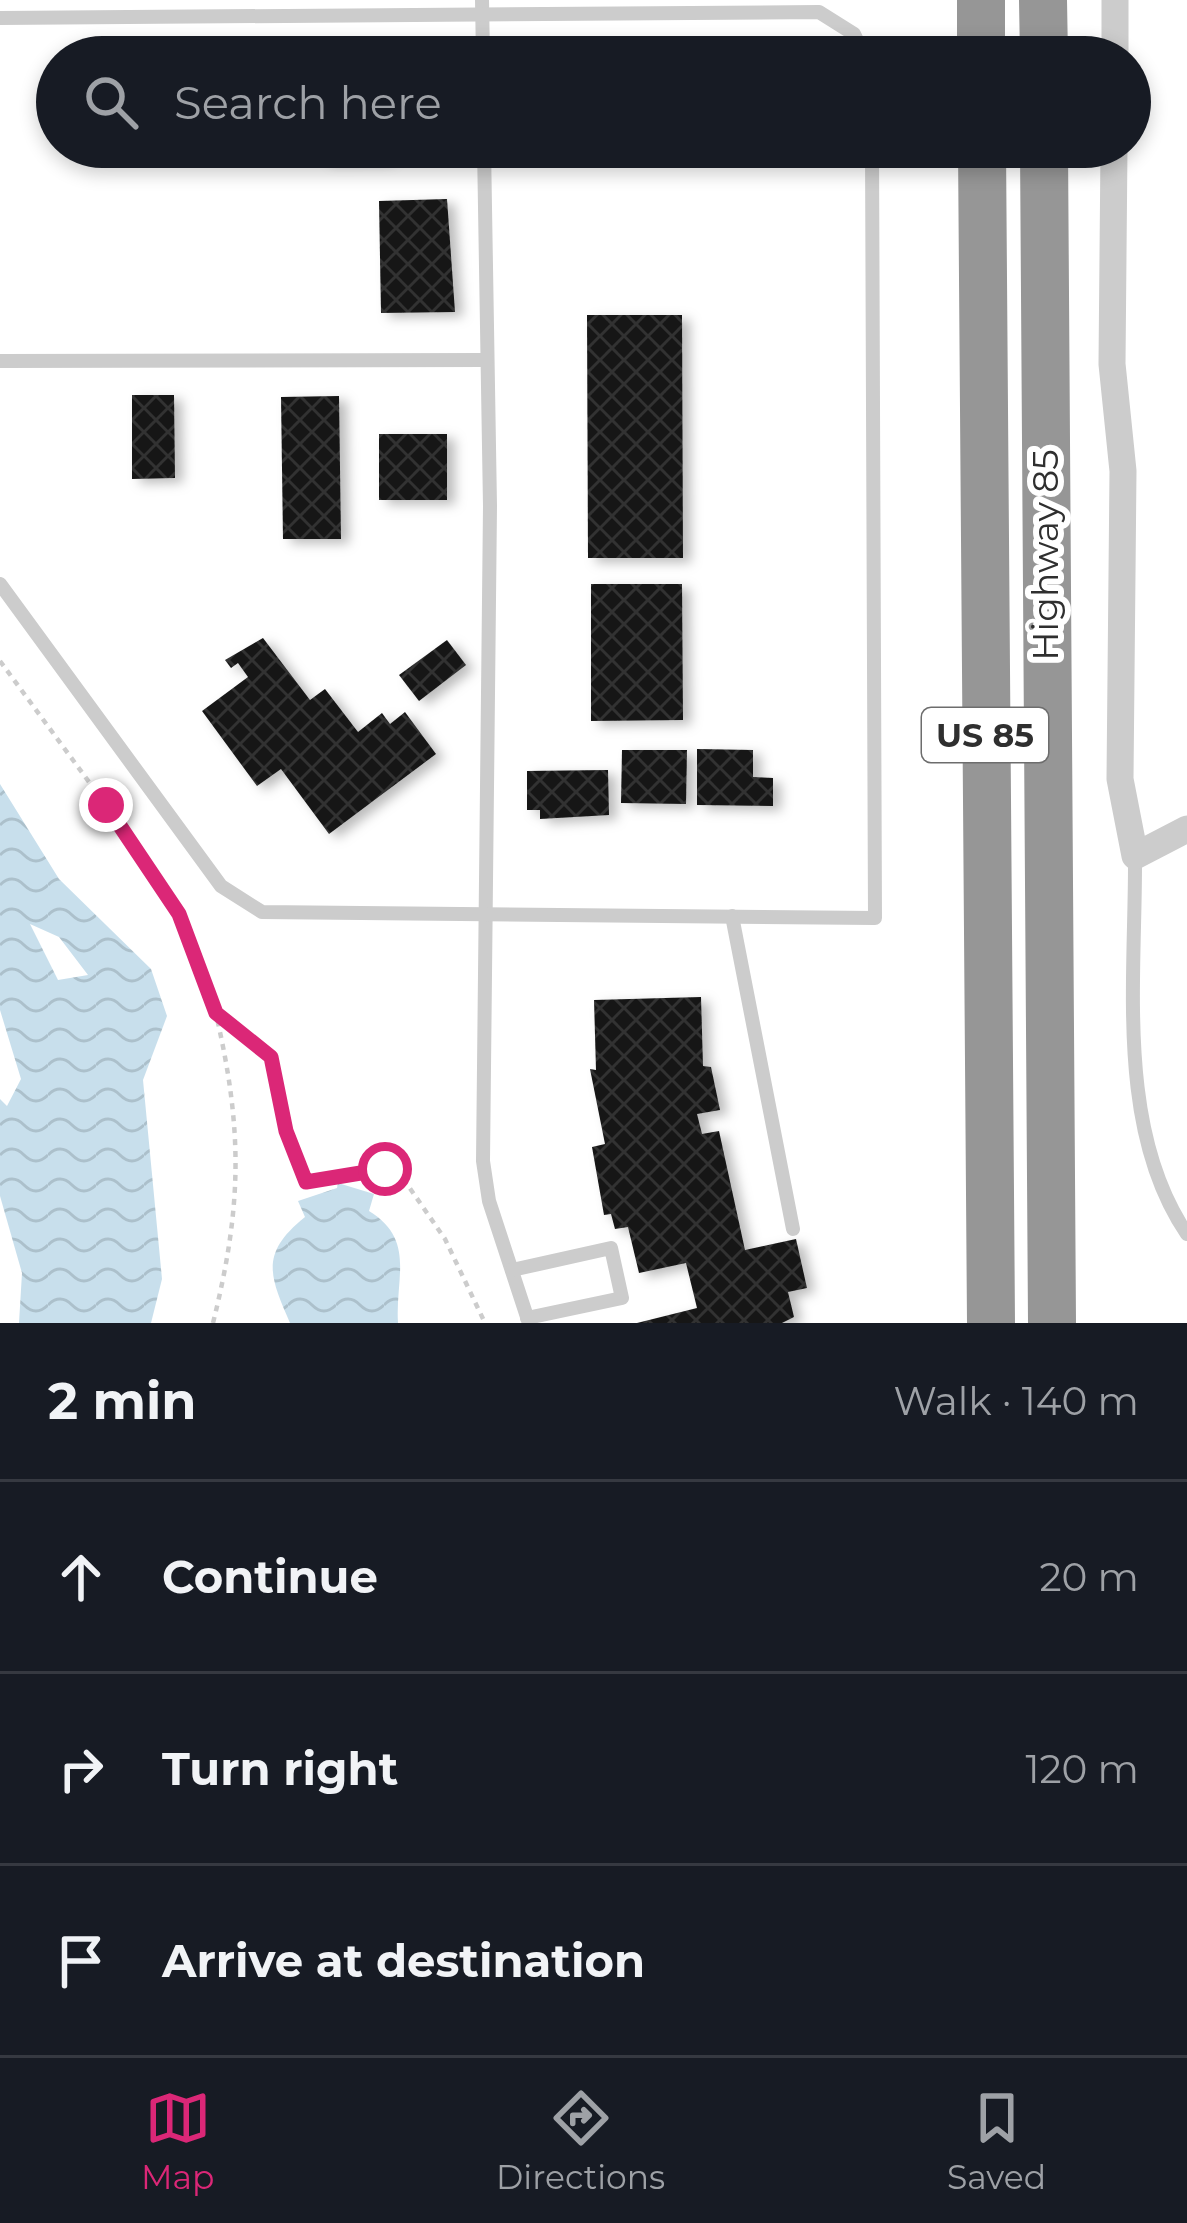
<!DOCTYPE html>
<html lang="en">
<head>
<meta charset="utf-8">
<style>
	body { margin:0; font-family:Montserrat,sans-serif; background:#242831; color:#f1f3f6 }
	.stop { position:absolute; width:36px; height:36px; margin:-27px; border:9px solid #db2777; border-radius:50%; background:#fff }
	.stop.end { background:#db2777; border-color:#fff; box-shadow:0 3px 12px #0008 }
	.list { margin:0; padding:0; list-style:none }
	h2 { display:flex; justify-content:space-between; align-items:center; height:156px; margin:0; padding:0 48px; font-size:51px }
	h2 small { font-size:39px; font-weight:400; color:#9ea1a6 }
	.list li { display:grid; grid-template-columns:78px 1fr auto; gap:36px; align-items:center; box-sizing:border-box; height:192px; padding:0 48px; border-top:3px solid #363941 }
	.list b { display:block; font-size:45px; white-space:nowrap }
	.list em { font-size:39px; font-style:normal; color:#9ea1a6 }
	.icon { flex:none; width:66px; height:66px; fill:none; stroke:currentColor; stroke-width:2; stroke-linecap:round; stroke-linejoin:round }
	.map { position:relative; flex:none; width:1187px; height:1323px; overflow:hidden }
	.search { position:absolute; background:#171b24; box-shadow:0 6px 18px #0003; left:36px; right:36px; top:36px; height:132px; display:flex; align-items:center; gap:30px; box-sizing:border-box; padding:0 42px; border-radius:66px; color:#9ea1a6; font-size:45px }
	.sheet { height:732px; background:#171b24 }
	nav { display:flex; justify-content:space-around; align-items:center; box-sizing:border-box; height:168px; border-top:3px solid #363941; background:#171b24; font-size:33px; color:#9ea1a6 }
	nav a { display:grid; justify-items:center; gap:6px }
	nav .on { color:#db2777 }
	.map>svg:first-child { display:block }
	.water { fill:url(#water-waves); fill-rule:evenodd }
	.building { fill:url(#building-cross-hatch); filter:url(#shadow) }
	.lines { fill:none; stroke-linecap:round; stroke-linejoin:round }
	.path { stroke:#ccc; stroke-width:4.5; stroke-dasharray:6 6; stroke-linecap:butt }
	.lane { stroke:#ccc; stroke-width:14 }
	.street { stroke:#ccc; stroke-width:27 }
	.highway { stroke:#969696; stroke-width:48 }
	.route { stroke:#db2777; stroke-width:15 }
	.labels { text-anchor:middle; stroke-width:12; stroke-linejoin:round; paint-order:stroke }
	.shield { fill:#fff; stroke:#6d6d6d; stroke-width:3 }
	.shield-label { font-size:33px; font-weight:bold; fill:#2f2f2f }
	.street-label { font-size:36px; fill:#2f2f2f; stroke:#fff }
</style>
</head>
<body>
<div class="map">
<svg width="1187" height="1323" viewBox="0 0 1187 1323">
	<defs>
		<pattern id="water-waves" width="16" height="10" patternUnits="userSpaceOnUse" patternTransform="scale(3)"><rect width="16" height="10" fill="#c8dfec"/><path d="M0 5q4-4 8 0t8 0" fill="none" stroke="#acc0cb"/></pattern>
		<pattern id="building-cross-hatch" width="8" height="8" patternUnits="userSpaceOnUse" patternTransform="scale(3)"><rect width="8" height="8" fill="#161616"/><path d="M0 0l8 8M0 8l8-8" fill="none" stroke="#303030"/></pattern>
		<filter id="shadow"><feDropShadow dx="8" dy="4.5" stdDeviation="6" flood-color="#0004"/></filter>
	</defs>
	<rect width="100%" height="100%" fill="#fff"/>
	<g class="water">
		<path d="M0,784L59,879L151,969L167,1016L143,1080L162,1279L151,1323H19L22,1273L0,1196V1099L7,1106L21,1079L0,1010ZM30,924L59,937L88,975L58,980Z"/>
		<path d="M338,1183L374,1194L369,1211C416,1240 395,1278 398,1323H290C270,1276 259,1254 305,1217L298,1201L337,1188Z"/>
	</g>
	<g class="building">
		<path d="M415,49V57H322V50Z"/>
		<path d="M323,147H386V158L323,159Z"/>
		<path d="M447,199L455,312L381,313L379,201Z"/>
		<path d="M587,315H682L683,558H588Z"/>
		<path d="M132,395H174L175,478L132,479Z"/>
		<path d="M339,396L341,539H283L281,397Z"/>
		<rect x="379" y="434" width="68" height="66"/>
		<path d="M591,584H682L683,720L591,721Z"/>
		<path d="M263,638L310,700L325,689L358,732L382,713L390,724L405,712L436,754L329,834L281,769L257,786L202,711L248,677L238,663L231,668L225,660Z"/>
		<path d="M447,640L466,665L419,701L399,675Z"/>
		<path d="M697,749L753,750V777L773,778V806L697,805Z"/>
		<path d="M622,750H687L686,804L621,803Z"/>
		<path d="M608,770L609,815L540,819V810H527V771Z"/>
		<path d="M701,997L703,1066L711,1067L720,1110L697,1114L702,1134L719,1131L745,1250L796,1239L807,1288L788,1292L794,1317L782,1323H637L697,1308L686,1263L639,1273L628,1227L615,1229L611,1214L604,1215L592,1147L605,1144L590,1069L596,1070L594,1000Z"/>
	</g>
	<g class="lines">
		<g class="path">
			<path d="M0,661L159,877L179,914L216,1014"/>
			<path d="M213,1323C242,1206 243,1131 216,1014C300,1060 269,1109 306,1182L350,1171L400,1174L445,1239L485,1323"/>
		</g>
		<g class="lane">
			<path d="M482,0L483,57"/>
			<path d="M0,18L819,12L854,34L865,57"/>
			<path d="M484,147L490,506L483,1161L489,1201L529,1323"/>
			<path d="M0,361L486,360"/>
			<path d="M0,584L221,886L262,912L875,918L872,147"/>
			<path d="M1135,856C1136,976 1115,1129 1187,1234"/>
			<path d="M732,916L793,1229"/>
			<path d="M512,1270L611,1248L622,1298L527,1318"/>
		</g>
		<g class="street">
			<path d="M1115,57V0"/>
			<path d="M1114,147L1112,364L1123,471L1120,779L1135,856L1187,829"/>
		</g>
		<g class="highway">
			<path d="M981,0V57"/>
			<path d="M1043,0L1044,57"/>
			<path d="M982,147L991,1323"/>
			<path d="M1044,147L1052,1323"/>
		</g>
	</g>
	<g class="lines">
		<path class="route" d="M106,805L179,914L216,1013L271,1057L286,1131L306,1182L385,1169"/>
	</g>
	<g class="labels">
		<rect class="shield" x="922" y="708" width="126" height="54" rx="9"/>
		<g class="shield-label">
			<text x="985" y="747">US 85</text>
		</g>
		<g class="street-label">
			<text transform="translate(1045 555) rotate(-90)" y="13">Highway 85</text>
		</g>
	</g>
</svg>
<div class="stop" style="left:385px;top:1169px"></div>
<div class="stop end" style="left:106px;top:805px"></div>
<div class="search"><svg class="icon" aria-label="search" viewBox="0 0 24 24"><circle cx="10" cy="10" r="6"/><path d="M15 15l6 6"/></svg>Search here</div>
</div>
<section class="sheet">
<h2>2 min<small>Walk · 140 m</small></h2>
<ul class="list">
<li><svg class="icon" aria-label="ahead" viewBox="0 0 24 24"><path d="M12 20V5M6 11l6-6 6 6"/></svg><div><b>Continue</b></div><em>20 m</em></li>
<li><svg class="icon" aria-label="right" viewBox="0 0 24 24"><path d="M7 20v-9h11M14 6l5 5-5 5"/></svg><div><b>Turn right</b></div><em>120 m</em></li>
<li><svg class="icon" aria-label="arrive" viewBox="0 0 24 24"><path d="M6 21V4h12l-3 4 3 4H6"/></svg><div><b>Arrive at destination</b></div></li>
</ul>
</section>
<nav>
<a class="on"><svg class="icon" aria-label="map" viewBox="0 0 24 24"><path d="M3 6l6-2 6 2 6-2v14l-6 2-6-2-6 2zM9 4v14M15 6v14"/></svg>Map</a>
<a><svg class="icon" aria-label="directions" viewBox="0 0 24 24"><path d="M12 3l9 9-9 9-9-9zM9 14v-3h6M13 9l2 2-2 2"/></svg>Directions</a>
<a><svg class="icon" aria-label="saved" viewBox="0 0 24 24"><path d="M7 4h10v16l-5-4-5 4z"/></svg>Saved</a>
</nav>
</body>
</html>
